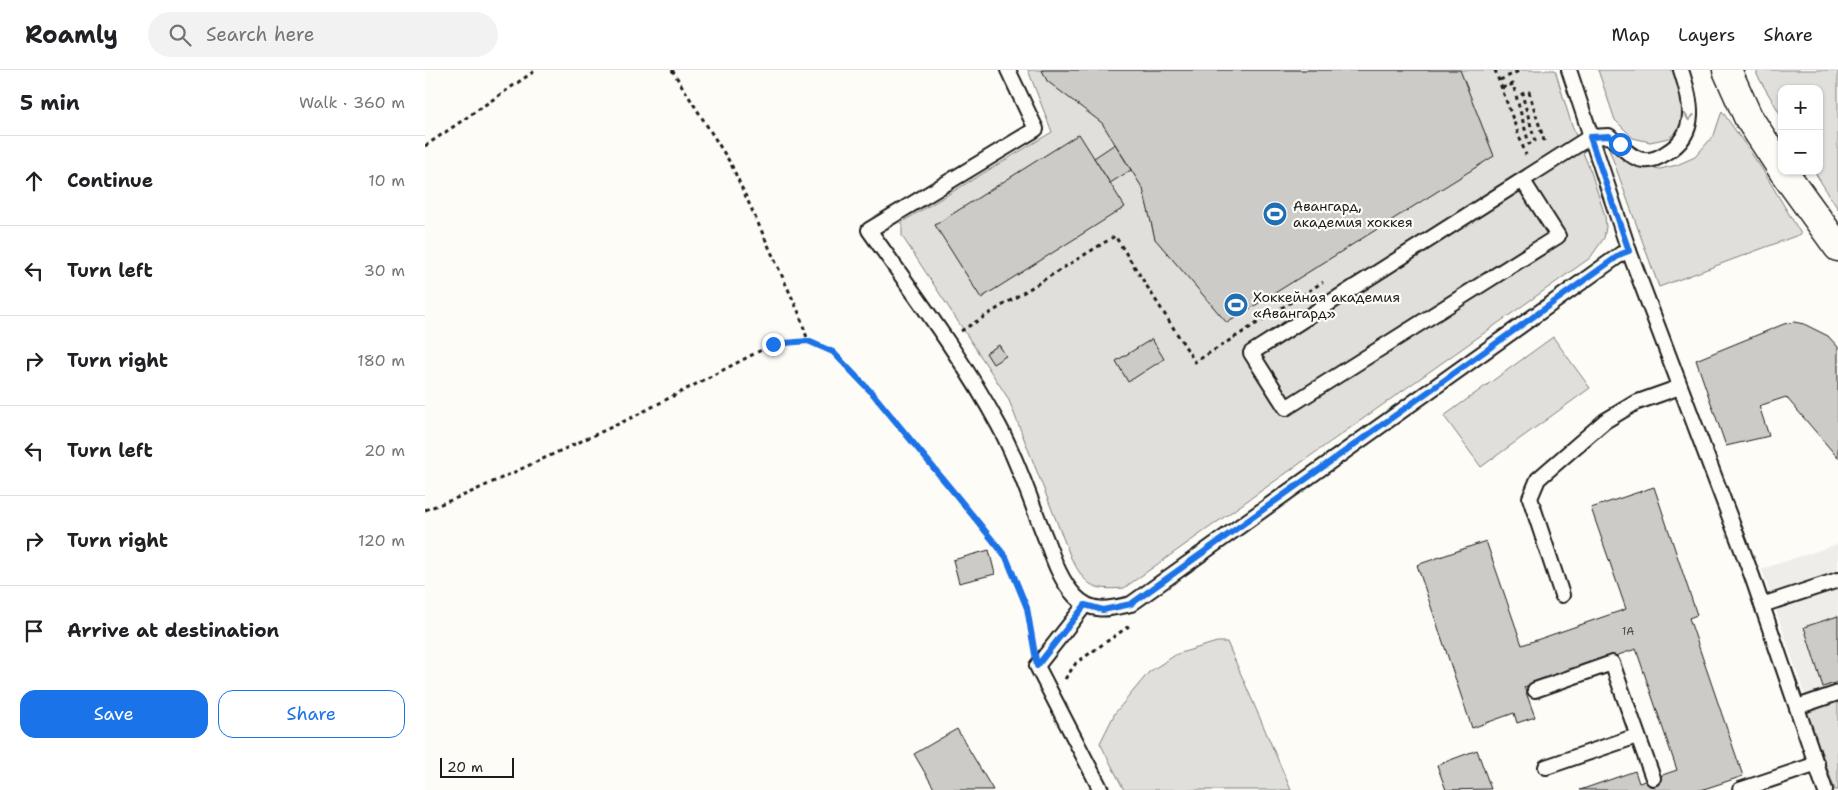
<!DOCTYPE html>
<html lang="en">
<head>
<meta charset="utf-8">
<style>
	body { margin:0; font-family:"Shantell Sans",sans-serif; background:#f2f2f2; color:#202124 }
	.controls { position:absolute; right:15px; top:15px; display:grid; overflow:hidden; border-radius:10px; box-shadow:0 1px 4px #0004 }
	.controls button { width:45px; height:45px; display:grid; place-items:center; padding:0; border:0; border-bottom:1px solid #e0e0e0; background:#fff; color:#202124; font:25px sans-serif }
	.scale { position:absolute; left:15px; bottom:12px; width:74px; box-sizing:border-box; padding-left:5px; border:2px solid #1c1c1c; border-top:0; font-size:14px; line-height:18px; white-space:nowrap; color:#1c1c1c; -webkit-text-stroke:4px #fdfcf7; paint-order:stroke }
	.stop { position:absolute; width:15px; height:15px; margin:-11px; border:4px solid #1a73e8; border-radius:50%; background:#fff }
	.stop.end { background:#1a73e8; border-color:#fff; box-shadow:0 1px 5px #0008 }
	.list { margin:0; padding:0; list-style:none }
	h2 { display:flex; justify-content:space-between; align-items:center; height:65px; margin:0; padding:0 20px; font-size:21px }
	h2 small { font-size:16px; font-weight:400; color:#757577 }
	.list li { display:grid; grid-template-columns:32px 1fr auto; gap:15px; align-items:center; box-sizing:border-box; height:90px; padding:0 20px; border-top:1px solid #e0e0e0 }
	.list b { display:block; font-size:19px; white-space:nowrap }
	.list em { font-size:16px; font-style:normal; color:#757577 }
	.actions { display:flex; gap:10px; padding:15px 20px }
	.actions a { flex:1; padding:11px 0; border:1px solid #1a73e8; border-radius:15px; text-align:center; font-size:18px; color:#1a73e8 }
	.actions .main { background:#1a73e8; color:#fff }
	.icon { flex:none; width:28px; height:28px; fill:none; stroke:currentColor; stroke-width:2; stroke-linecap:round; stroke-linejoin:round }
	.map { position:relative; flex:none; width:1413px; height:720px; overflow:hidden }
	header { display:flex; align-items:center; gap:30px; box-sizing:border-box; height:70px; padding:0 25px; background:#fff; border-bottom:1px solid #e0e0e0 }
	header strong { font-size:24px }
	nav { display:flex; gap:28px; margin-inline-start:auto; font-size:18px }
	.search { width:350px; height:45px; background:#f2f2f2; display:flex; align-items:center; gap:12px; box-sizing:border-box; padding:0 18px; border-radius:28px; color:#757577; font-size:19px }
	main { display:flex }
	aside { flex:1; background:#fff }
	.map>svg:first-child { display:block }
	.built { fill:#eeede9 }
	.green { fill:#e0dfdb; stroke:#7e7e7c }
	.building { fill:#cccbc8; stroke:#1c1c1c }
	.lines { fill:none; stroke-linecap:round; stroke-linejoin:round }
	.service-casing { stroke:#1c1c1c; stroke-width:18 }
	.primary-casing { stroke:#1c1c1c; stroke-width:31 }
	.path { stroke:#1c1c1c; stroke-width:3; stroke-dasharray:4 4; stroke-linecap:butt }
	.service { stroke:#fdfcf7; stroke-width:14 }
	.primary { stroke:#fdfcf7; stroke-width:28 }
	.oneway { stroke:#989794 }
	.route { stroke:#1a73e8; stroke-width:6 }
	.labels { text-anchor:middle; stroke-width:4.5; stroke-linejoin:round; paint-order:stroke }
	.number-label { font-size:11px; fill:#484847 }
	.poi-label { font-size:14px; fill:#1c1c1c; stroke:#fdfcf7; text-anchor:start }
</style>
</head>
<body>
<header>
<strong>Roamly</strong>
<div class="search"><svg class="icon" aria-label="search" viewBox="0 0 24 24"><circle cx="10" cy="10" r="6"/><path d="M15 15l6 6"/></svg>Search here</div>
<nav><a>Map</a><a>Layers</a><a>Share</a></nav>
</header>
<main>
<aside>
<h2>5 min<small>Walk · 360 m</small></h2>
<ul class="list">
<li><svg class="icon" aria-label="ahead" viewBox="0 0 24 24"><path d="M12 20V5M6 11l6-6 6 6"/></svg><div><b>Continue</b></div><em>10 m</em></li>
<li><svg class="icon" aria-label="left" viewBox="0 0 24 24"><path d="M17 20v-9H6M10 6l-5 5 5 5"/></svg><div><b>Turn left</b></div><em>30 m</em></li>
<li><svg class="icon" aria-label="right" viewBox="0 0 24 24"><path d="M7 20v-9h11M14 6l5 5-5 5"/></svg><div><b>Turn right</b></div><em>180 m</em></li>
<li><svg class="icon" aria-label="left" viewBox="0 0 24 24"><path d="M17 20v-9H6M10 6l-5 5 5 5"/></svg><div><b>Turn left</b></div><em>20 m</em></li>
<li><svg class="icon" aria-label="right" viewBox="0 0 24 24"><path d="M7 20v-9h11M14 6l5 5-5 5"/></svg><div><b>Turn right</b></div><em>120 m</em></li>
<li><svg class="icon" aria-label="arrive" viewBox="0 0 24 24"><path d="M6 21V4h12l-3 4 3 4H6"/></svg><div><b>Arrive at destination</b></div></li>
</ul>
<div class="actions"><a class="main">Save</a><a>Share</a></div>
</aside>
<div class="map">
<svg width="1413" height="720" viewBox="0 0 1413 720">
	<rect width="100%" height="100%" fill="#fdfcf7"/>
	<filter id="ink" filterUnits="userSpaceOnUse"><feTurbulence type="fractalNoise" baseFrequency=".02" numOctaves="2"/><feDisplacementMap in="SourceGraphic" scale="10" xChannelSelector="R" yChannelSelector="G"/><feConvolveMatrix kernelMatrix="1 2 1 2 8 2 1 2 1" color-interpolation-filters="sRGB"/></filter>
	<g filter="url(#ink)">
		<path class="built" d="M1413,474V703L1407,705L1337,499Z"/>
		<g class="green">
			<path d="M603,0H1130L1147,56L1166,102L1180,146L1181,157L1179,168L1165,188L699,518C666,521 661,515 646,488L583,328L477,166V152L627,62Z"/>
			<path d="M1173,0H1248L1260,30L1258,55L1244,68L1225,72L1208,68L1190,50Z"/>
			<path d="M1332,0H1413V139L1389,101H1394V19H1357V47L1332,5Z"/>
			<path d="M1297,41L1337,99L1376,164L1234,217L1183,76L1212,95L1235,99L1252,95L1270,87L1289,65Z"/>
			<path d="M1128,267L1165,318L1056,397L1019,346Z"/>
			<path d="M792,572H802L866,720H699L675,673L690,643L724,602L752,584Z"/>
			<path d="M1413,619V720H1410L1378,632Z"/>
		</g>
		<g class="building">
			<path d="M617,0H1035L1069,86L802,253L730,169L718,119L677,53L622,11Z"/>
			<path d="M654,64L700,137L556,228L510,155Z"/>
			<path d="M690,74L706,100L685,113L669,88Z"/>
			<path d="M1369,252L1379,254L1403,266L1413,277V388L1361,327L1334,336L1344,366L1301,376L1271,290L1359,254Z"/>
			<path d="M727,269L739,289L703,312L691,291Z"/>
			<path d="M574,275L581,286L568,294L561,283Z"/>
			<path d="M1229,417L1272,545L1264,548L1318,706L1276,720H1155L1210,701L1214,713L1252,700L1211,579L1099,617L1110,647L1092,653L1089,643L1047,658L992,495L1061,471L1097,575L1201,539L1166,438Z"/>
			<path d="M564,480L570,504L534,513L528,490Z"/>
			<path d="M1413,546V612L1398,617L1379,557Z"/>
			<path d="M532,659L568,720H510L489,684Z"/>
			<path d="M1052,680L1066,719L1021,720L1012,695Z"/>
		</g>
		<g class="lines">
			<defs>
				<g id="service">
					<path d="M583,0L611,59L444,160C489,224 537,287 574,356C594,393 606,433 622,472C629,491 636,511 650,526C667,544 684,539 706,534L1196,184L1204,181"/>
					<path d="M1144,0L1204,181L1327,506L1400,720"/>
					<path d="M1098,111L1133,166L861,338L826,283L1165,67L1184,66C1194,74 1206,89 1219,90C1227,91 1235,87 1241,83C1275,63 1266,30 1256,0"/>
					<path d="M1137,525L1105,428L1113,409L1180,351L1210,333L1255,317"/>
					<path d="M660,535L612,596L676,720"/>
					<path d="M1337,535L1413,510"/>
					<path d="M1110,620L1187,593L1228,708"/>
					<path d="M1372,637L1413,623"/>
					<path d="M1121,697L1212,666"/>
					<path d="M1315,720L1392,694"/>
				</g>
				<g id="primary">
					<path d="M1302,0L1323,47L1357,99"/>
					<path d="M1358,101L1413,177"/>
				</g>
			</defs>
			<use href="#service" class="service-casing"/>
			<use href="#primary" class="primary-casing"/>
			<g class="path">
				<path d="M247,0L306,94L374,243L383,271"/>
				<path d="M1070,0L1101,85"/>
				<path d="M1075,10L1096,0"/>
				<path d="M1077,18L1088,14L1104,74L1110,71L1097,24L1104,22L1120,74"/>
				<path d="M0,76L111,0"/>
				<path d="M536,261L690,166L770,292L898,212"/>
				<path d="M0,440L42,424L204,349L348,274L383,271L408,282L448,324L581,487L602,538L607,570"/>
				<path d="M640,609L651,593L704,556"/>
			</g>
			<use href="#service" class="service"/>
			<use href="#primary" class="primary"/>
		</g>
		<defs><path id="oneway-chevron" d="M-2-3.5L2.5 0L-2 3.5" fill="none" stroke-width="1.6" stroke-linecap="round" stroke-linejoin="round" transform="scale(1.25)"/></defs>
		<use class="oneway" href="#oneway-chevron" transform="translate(1264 47) rotate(97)"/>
	</g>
	<g class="lines" filter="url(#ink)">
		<path class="route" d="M348,274L383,271L408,282L448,324L549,447L581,487L602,538L612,596L660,535L678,540L706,534L1196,184L1204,181L1165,67L1184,66L1195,74"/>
	</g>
	<defs>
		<symbol id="stadium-disc" viewBox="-11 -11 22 22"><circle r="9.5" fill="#1f6fb2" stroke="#fdfcf7"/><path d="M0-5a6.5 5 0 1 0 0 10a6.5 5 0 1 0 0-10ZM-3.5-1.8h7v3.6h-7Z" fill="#fff"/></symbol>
	</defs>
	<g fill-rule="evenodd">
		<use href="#stadium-disc" x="836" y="130" width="28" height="28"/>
		<use href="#stadium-disc" x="797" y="221" width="28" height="28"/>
	</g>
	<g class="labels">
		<g class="number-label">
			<text x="1203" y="565">1А</text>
		</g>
		<g class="poi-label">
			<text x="868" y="141">Авангард,<tspan x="868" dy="16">академия хоккея</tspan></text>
			<text x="828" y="232">Хоккейная академия<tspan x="828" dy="16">«Авангард»</tspan></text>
		</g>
	</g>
</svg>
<div class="controls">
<button>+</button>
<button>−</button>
</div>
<div class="scale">20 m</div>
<div class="stop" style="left:1195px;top:74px"></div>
<div class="stop end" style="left:348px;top:274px"></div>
</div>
</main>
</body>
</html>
